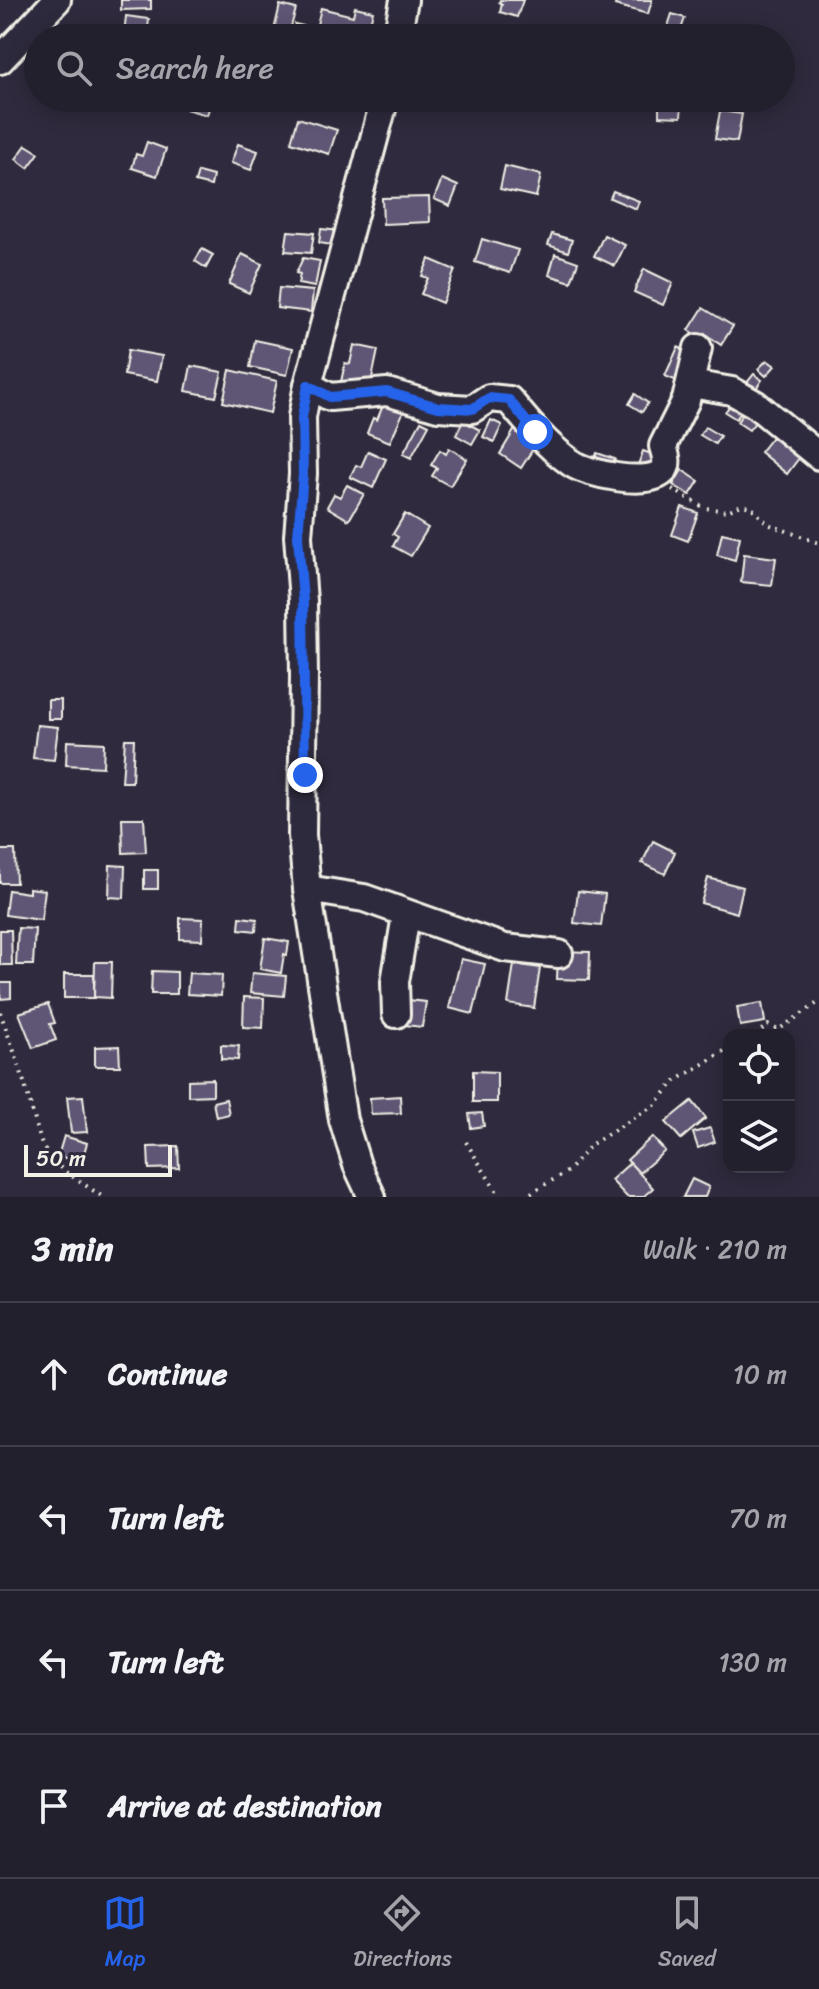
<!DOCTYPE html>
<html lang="en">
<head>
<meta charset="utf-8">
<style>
	body { margin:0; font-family:Sriracha,sans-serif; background:#2f2d3a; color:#f1f3f6 }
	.controls { position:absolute; right:24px; bottom:24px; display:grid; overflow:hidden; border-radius:16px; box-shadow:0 4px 20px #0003 }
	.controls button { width:72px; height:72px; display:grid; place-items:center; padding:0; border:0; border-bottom:2px solid #403e4a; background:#23202e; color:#f1f3f6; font:40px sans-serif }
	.scale { position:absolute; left:24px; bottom:20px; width:148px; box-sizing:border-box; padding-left:8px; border:4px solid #f4f1e8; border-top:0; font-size:22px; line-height:28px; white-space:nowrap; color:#f4f1e8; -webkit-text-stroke:6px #2f2a3d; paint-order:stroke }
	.stop { position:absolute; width:24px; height:24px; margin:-18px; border:6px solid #2563eb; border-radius:50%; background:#fff }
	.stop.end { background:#2563eb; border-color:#fff; box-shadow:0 2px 8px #0008 }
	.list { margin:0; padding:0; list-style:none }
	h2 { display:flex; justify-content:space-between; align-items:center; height:104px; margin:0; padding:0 32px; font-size:34px }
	h2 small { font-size:26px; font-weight:400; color:#a3a3aa }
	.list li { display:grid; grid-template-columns:52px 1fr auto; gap:24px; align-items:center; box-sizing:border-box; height:144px; padding:0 32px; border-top:2px solid #403e4a }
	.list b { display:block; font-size:30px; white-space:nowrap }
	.list em { font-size:26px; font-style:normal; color:#a3a3aa }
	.icon { flex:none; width:44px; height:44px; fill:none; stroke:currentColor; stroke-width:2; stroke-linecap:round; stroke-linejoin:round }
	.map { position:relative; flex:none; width:819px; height:1197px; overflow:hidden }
	.search { position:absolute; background:#23202e; box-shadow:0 4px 20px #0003; left:24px; right:24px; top:24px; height:88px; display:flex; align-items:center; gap:20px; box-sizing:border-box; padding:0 28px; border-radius:44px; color:#a3a3aa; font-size:30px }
	.sheet { height:680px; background:#23202e }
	nav { display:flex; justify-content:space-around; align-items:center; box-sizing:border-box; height:112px; border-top:2px solid #403e4a; background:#23202e; font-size:22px; color:#a3a3aa }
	nav a { display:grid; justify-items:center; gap:4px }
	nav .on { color:#2563eb }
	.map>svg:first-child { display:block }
	.building { fill:#5f5674; stroke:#f4f1e8; stroke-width:2 }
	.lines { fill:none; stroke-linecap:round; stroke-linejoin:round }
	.minor-casing { stroke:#f4f1e8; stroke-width:32 }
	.path { stroke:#f4f1e8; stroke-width:4; stroke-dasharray:2 6; stroke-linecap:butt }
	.minor { stroke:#2f2a3d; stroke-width:26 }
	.route { stroke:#2563eb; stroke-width:10 }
</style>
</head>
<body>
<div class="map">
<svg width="819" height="1197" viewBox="0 0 819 1197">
	<rect width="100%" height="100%" fill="#2f2a3d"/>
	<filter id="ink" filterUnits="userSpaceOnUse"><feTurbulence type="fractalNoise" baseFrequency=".0125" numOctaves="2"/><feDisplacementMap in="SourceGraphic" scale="16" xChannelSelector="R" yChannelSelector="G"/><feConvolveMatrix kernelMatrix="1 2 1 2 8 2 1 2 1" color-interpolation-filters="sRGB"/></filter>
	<g filter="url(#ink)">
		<g class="building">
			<path d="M121,0H151V9L121,10Z"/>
			<path d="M500,0H523L517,17L500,12L502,4L499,2Z"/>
			<path d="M617,0H652L648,14L615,5Z"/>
			<path d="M280,5L296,9L290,30L275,26Z"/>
			<path d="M355,7L373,11L367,38L314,37L321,8L353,16Z"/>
			<path d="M672,14L685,18L678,38H664Z"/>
			<path d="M126,16L149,19L147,37L124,34Z"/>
			<path d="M295,24L312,28L309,38H292Z"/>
			<path d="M192,29L223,35L222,38H190Z"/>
			<path d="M190,98H212L207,115L186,109Z"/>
			<path d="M659,99L682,100L681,117L659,116Z"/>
			<path d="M720,111L742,114L737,142L715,139Z"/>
			<path d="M298,118L337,130L329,154L291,142Z"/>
			<path d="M147,142L166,149L157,176L132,168L136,154L142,156Z"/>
			<path d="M238,144L258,151L251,170L231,163Z"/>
			<path d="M26,145L39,153L28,168L16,159Z"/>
			<path d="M505,166L541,175L536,197L500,189Z"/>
			<path d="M198,172L213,176L211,186L195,182Z"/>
			<path d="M442,179L458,186L450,206L434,199Z"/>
			<path d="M613,191L639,201L636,209L610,198Z"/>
			<path d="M429,197L430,222L383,224L382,198Z"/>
			<path d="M321,229L340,231L338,246L319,243Z"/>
			<path d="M288,231L314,233L311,253L285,251Z"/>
			<path d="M552,234L572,240L568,252L548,245Z"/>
			<path d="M604,235L625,245L615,266L594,256Z"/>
			<path d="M482,239L518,250L510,273L475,262Z"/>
			<path d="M202,249L213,255L206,268L195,261Z"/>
			<path d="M242,254L262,264L249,293L229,284Z"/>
			<path d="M555,254L578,262L571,282L549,275Z"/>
			<path d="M303,258L320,261L315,287L298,284L300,274L296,273Z"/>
			<path d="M429,259L455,270L442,303L421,294L428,278L422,276Z"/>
			<path d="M644,269L673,283L663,305L634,292Z"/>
			<path d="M279,288L313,291L311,312L277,308Z"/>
			<path d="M703,308L733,326L721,345L705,334L702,339L689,330Z"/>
			<path d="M255,340L293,348L287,375L250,367Z"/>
			<path d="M354,345L378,350L370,388L341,382L345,363L350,364Z"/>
			<path d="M678,347L694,355L682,383L665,376Z"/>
			<path d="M128,350L162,356L157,381L124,375Z"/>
			<path d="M767,360L775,366L766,376L758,369Z"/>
			<path d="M191,366L222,372L216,397L186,391Z"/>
			<path d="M230,370L277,381L270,413L223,402Z"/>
			<path d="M754,374L762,380L755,390L746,384Z"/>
			<path d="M635,394L648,403L642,412L629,404Z"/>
			<path d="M386,398L406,406L390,442L367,433L373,418L377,420Z"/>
			<path d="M735,399L745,407L736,419L725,412Z"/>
			<path d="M748,407L760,416L749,430L737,422Z"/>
			<path d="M491,420L502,425L494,442L483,437Z"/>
			<path d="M421,421L429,425L411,458L403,454Z"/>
			<path d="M463,421L480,430L472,444L456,435Z"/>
			<path d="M518,424L540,438L521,468L500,454Z"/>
			<path d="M705,427L720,436L715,444L700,435Z"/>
			<path d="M772,437L799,458L787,474L760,452Z"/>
			<path d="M449,448L467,459L450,486L432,476L437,468L431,465L440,450L446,454Z"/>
			<path d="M368,451L386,459L373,488L350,477L356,465L361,467Z"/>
			<path d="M643,451L660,457L654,472L638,465Z"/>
			<path d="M597,453L615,459L609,473L592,466Z"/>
			<path d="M682,470L699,481L690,495L673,485Z"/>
			<path d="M347,485L364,494L349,520L327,507L334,494L340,497Z"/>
			<path d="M682,507L698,513L688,541L672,535Z"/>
			<path d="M405,514L428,528L411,556L393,546L398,537L393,534Z"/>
			<path d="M722,533L740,537L735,560L717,555Z"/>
			<path d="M744,554L776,558L772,585L741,582Z"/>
			<rect x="48" y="700" width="13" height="19"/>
			<path d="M37,725L58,727L54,760L33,758Z"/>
			<path d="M125,739H134L132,782H122Z"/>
			<path d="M67,741L104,743L103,767L66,765Z"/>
			<path d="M122,818H144L146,852L123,853Z"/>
			<path d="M653,841L675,852L665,874L642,863Z"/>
			<path d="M0,850H15L16,883H0Z"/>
			<path d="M110,865L125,866L124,898L109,897Z"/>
			<rect x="144" y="870" width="14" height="19"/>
			<path d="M708,878L743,887L737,913L701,903Z"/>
			<path d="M29,888L45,890L41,920L5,915L8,890L29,893Z"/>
			<path d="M578,891L605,894L601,926L574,923Z"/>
			<path d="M240,917L257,919L256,931L239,929Z"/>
			<path d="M180,918L203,919L202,940L180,939Z"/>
			<path d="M18,928L35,929L33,965H16Z"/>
			<path d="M0,930H11L12,965H0Z"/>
			<path d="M265,938L289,942L287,955L284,954L281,973L260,969Z"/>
			<path d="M558,951L590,952L589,980L557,979Z"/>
			<path d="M461,959L485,964L473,1014L449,1008Z"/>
			<path d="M95,962H112L111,998L94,997Z"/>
			<path d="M514,964L540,968L534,1008L508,1004Z"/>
			<path d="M152,971L177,972V994H151Z"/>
			<path d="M189,973L222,975L221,996L187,994Z"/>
			<path d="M252,973L286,976L284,996L250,993Z"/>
			<rect x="64" y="974" width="30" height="24"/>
			<path d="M0,983H11V998L1,999Z"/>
			<path d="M244,997L264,998L263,1028L243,1027Z"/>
			<path d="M408,1000L426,1002L422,1027L405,1025Z"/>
			<path d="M762,1003L765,1022L740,1026L737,1007Z"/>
			<path d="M48,1004L55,1023L50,1024L56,1040L33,1048L19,1013Z"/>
			<path d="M221,1045L239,1046L238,1060L221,1059Z"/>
			<path d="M119,1046L120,1066H95V1047Z"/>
			<path d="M473,1071L497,1072V1102H473Z"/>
			<path d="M213,1079V1095L188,1096V1080Z"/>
			<path d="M83,1096L87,1132L71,1133L67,1097Z"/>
			<path d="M400,1096L401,1113L371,1114L370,1098Z"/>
			<path d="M226,1099L229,1114L216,1117L213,1102Z"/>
			<path d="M692,1101L706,1118L681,1139L666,1122Z"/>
			<path d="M482,1113L484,1126L471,1128L469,1114Z"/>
			<path d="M710,1128L715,1142L698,1148L693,1133Z"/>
			<path d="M64,1136L87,1143L81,1163L58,1156Z"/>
			<path d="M652,1137L665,1151L639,1173L627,1160Z"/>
			<path d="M178,1146L179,1168L149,1169L148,1147Z"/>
			<path d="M630,1163L653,1188L643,1197H627L611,1180Z"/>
			<path d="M692,1179L709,1187L705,1197H683Z"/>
		</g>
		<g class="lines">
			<defs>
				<g id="minor">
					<path d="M397,38L404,0"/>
					<path d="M0,60L57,0"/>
					<path d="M691,384L732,391L755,404L819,456"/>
					<path d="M308,385L330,397L387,392L438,407L472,409L489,398L509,400C527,422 546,445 570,462C585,474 651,488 664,470C669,462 665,454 663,446L686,400L698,348"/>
					<path d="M307,889L364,898L505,948L559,954"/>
					<path d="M396,1014L395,982L406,915"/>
					<path d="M372,1197L357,1165L343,1120L307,889L302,835L304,676L303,601L298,536L303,474L302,417L308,385L385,98"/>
				</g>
			</defs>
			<use href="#minor" class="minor-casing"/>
			<g class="path">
				<path d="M672,489L705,508L727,511L742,505L751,507L768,524L819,543"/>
				<path d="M0,1012L20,1068L41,1142L49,1157L64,1171L103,1197"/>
				<path d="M755,1035L768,1025L778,1030L819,1002"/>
				<path d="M466,1142L500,1197"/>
				<path d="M524,1197L568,1171L592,1144L655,1105L674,1082L729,1048"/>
			</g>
			<use href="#minor" class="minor"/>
		</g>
	</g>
	<g class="lines" filter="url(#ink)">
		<path class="route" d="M305,775L303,601L298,536L303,474L302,417L308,385L330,397L387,392L438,407L472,409L489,398L509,400L535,432"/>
	</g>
</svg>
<div class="controls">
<button><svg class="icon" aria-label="locate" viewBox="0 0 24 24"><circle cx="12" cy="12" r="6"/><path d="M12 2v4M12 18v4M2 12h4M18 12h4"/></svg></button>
<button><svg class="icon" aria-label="layers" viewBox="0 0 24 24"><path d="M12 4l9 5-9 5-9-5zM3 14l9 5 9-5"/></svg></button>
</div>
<div class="scale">50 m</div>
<div class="stop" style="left:535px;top:432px"></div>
<div class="stop end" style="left:305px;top:775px"></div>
<div class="search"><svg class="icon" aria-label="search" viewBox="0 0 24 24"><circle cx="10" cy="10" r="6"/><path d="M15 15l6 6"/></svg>Search here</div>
</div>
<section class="sheet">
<h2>3 min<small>Walk · 210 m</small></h2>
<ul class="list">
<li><svg class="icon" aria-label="ahead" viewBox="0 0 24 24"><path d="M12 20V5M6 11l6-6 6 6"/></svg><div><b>Continue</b></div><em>10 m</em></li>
<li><svg class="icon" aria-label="left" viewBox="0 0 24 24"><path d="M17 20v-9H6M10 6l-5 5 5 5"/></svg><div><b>Turn left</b></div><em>70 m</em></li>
<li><svg class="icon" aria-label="left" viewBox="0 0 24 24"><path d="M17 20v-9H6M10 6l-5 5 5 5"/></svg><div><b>Turn left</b></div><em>130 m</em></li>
<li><svg class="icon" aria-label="arrive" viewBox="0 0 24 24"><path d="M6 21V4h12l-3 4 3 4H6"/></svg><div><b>Arrive at destination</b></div></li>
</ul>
</section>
<nav>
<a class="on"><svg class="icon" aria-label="map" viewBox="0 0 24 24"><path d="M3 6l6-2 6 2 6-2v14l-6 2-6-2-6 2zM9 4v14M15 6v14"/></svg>Map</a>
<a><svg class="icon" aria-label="directions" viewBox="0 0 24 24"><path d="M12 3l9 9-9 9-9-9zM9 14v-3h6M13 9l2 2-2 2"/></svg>Directions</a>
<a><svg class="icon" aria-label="saved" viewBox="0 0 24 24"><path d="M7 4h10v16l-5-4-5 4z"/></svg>Saved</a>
</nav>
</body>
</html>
